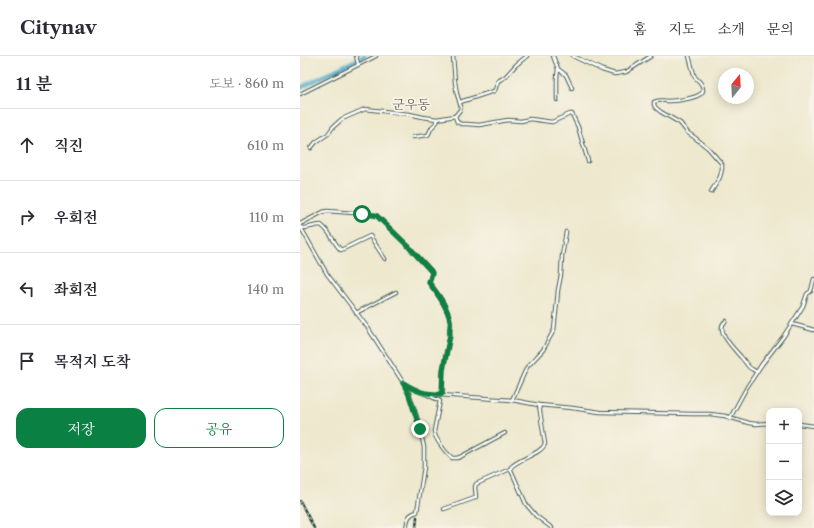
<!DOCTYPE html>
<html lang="ko">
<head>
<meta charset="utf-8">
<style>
	body { margin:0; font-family:"Libre Caslon Text","Noto Serif KR",serif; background:#f2f2f3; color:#2b2b33 }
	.controls { position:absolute; right:12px; bottom:12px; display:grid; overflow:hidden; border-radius:8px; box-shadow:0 2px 10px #0003 }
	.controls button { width:36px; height:36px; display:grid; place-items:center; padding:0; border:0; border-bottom:1px solid #e1e1e2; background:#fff; color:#2b2b33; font:20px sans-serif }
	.compass { position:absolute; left:418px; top:12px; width:36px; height:36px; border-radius:50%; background:#fff; box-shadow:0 2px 10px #0003; rotate:18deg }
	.stop { position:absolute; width:12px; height:12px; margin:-9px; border:3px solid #0b8043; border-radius:50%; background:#fff }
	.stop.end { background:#0b8043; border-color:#fff; box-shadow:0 1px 4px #0008 }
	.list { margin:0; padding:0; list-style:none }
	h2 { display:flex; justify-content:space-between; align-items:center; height:52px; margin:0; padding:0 16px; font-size:17px }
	h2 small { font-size:13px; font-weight:400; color:#7c7c81 }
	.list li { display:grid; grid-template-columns:26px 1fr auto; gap:12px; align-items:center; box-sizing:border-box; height:72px; padding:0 16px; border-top:1px solid #e1e1e2 }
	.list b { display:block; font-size:15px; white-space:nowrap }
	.list em { font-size:13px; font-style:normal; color:#7c7c81 }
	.actions { display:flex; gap:8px; padding:12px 16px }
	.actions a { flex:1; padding:9px 0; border:1px solid #0b8043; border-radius:12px; text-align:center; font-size:14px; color:#0b8043 }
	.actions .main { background:#0b8043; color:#fff }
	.icon { flex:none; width:22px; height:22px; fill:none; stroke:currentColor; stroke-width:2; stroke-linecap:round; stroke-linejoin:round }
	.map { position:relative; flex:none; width:514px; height:472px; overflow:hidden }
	header { display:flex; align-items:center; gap:24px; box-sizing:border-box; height:56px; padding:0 20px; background:#fff; border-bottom:1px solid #e1e1e2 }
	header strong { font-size:19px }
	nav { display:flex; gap:22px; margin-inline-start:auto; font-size:14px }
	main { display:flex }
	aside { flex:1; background:#fff }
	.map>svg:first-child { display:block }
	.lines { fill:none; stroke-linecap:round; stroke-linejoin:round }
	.river { stroke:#4aabc9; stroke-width:4.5 }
	.minor-casing { stroke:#3e574b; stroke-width:4.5 }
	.minor { stroke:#fff; stroke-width:2.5 }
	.rail-casing { stroke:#1f3d34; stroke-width:2.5 }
	.rail { stroke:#f7f3e8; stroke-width:1; stroke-dasharray:3; stroke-linecap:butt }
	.route { stroke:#0b8043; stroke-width:5 }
	.labels { text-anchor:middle; stroke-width:3.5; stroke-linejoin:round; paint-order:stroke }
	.quarter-label { font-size:13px; fill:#6d6257; stroke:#f7f3e8 }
</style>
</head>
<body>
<header>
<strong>Citynav</strong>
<nav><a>홈</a><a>지도</a><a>소개</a><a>문의</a></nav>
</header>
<main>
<aside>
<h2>11 분<small>도보 · 860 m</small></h2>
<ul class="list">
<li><svg class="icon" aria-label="ahead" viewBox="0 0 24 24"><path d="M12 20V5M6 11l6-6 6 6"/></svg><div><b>직진</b></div><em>610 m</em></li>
<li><svg class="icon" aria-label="right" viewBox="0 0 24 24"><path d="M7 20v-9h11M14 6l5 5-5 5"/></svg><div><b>우회전</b></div><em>110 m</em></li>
<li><svg class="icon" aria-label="left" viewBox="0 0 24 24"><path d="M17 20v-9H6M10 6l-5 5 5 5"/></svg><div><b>좌회전</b></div><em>140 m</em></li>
<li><svg class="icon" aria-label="arrive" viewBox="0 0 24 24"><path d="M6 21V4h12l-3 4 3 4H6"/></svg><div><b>목적지 도착</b></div></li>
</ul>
<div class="actions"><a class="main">저장</a><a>공유</a></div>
</aside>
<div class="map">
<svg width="514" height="472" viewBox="0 0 514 472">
	<rect width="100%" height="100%" fill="#f7f3e8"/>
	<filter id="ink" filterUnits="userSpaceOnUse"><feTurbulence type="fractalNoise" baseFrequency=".025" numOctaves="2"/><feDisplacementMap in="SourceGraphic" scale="8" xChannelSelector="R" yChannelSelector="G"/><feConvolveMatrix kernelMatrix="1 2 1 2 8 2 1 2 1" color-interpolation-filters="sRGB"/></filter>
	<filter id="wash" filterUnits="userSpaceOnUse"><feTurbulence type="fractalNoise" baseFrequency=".012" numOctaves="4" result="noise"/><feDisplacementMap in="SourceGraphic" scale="16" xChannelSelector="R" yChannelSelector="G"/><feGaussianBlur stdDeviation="0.9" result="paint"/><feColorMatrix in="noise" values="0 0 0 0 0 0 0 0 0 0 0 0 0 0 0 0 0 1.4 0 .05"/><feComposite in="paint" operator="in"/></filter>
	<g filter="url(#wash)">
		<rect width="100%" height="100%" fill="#eee8ce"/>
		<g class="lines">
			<path class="river" d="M0,32L64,0"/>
		</g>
	</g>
	<g filter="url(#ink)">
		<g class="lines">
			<defs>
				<g id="minor">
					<path d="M56,0L58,8"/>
					<path d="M153,0L155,26L157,38L161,51L160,54L155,60L157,66L161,68H167L179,69L208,64L221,65L230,63L252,66L270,58H272L278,71L288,105"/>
					<path d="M253,0L258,13L257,21V44"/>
					<path d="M273,0L302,14L315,18L326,16L351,0"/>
					<path d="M389,0C390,3 394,20 395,21C398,25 403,27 403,34C403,42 376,45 369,45C364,45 359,43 354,46V49L356,52L361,56L380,67L388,77L394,81L408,92L422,108V113L420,121L411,136"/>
					<path d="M258,13L266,19L272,32"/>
					<path d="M0,38L76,0"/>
					<path d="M160,46L194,35L195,34L198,25L205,21L216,9L227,0"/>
					<path d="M113,81L128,79L132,71L137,66L138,63"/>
					<path d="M11,92L16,86L28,78L33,71L42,63L65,53L109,58L123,61L137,63L155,60"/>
					<path d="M0,168L23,156L27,155L68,158L77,160L108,190L131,215L132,217L129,226L130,228C138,238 147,250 150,264C151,268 149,274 150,279L143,314L142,338"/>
					<path d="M0,170L27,218L68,272L108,334L118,365L124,391V411L117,456C107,459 108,463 106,472"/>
					<path d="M0,172C8,173 14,169 21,169C31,176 34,188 41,194L70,180L85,203"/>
					<path d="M56,257L96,236"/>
					<path d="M426,265C413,273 435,294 441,301C444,304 446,308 449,311C451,313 454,314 457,316"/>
					<path d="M492,268L514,274"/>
					<path d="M103,327L113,333L125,338L212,344L239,349L272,352L300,356L392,358H410L425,360L449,367L456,368L469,367"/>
					<path d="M128,339L140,345L134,375C135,383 145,396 152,402H157L160,401L205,377"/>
					<path d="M212,344L227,311L243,294L254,274L257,246L258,234L261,219L262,200L266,176"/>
					<path d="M239,349L245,388C241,398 220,402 211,411V414L226,448L236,460L252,472"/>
					<path d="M430,362L447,331L462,308L483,281L498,258L503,250L507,238L511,235L514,223"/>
					<path d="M499,368L514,370"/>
					<path d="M144,453L175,442L176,441L175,431L176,428L210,413"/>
				</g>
			</defs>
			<use href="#minor" class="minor-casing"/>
			<use href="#minor" class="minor"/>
			<defs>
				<g id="rail">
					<path d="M0,445L14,472"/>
					<path d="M116,472L117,461"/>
				</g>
			</defs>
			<use href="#rail" class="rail-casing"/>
			<use href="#rail" class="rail"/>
		</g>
	</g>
	<g class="lines" filter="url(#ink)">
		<path class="route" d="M62,158L75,159L77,160L108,190L131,215L132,217L129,226L130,228C138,238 147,250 150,264C151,268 149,274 150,279L143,314L142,338C124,338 118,336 103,327L109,339L120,373"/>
	</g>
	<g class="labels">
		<g class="quarter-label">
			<text x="111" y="53">군우동</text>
		</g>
	</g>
</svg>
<div class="controls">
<button>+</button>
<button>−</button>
<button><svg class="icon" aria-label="layers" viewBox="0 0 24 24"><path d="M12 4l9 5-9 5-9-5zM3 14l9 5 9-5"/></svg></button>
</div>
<svg class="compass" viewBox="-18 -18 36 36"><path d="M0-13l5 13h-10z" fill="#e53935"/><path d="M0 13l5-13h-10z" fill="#7c7c81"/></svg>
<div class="stop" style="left:62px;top:158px"></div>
<div class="stop end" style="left:120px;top:373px"></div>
</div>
</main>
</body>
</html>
